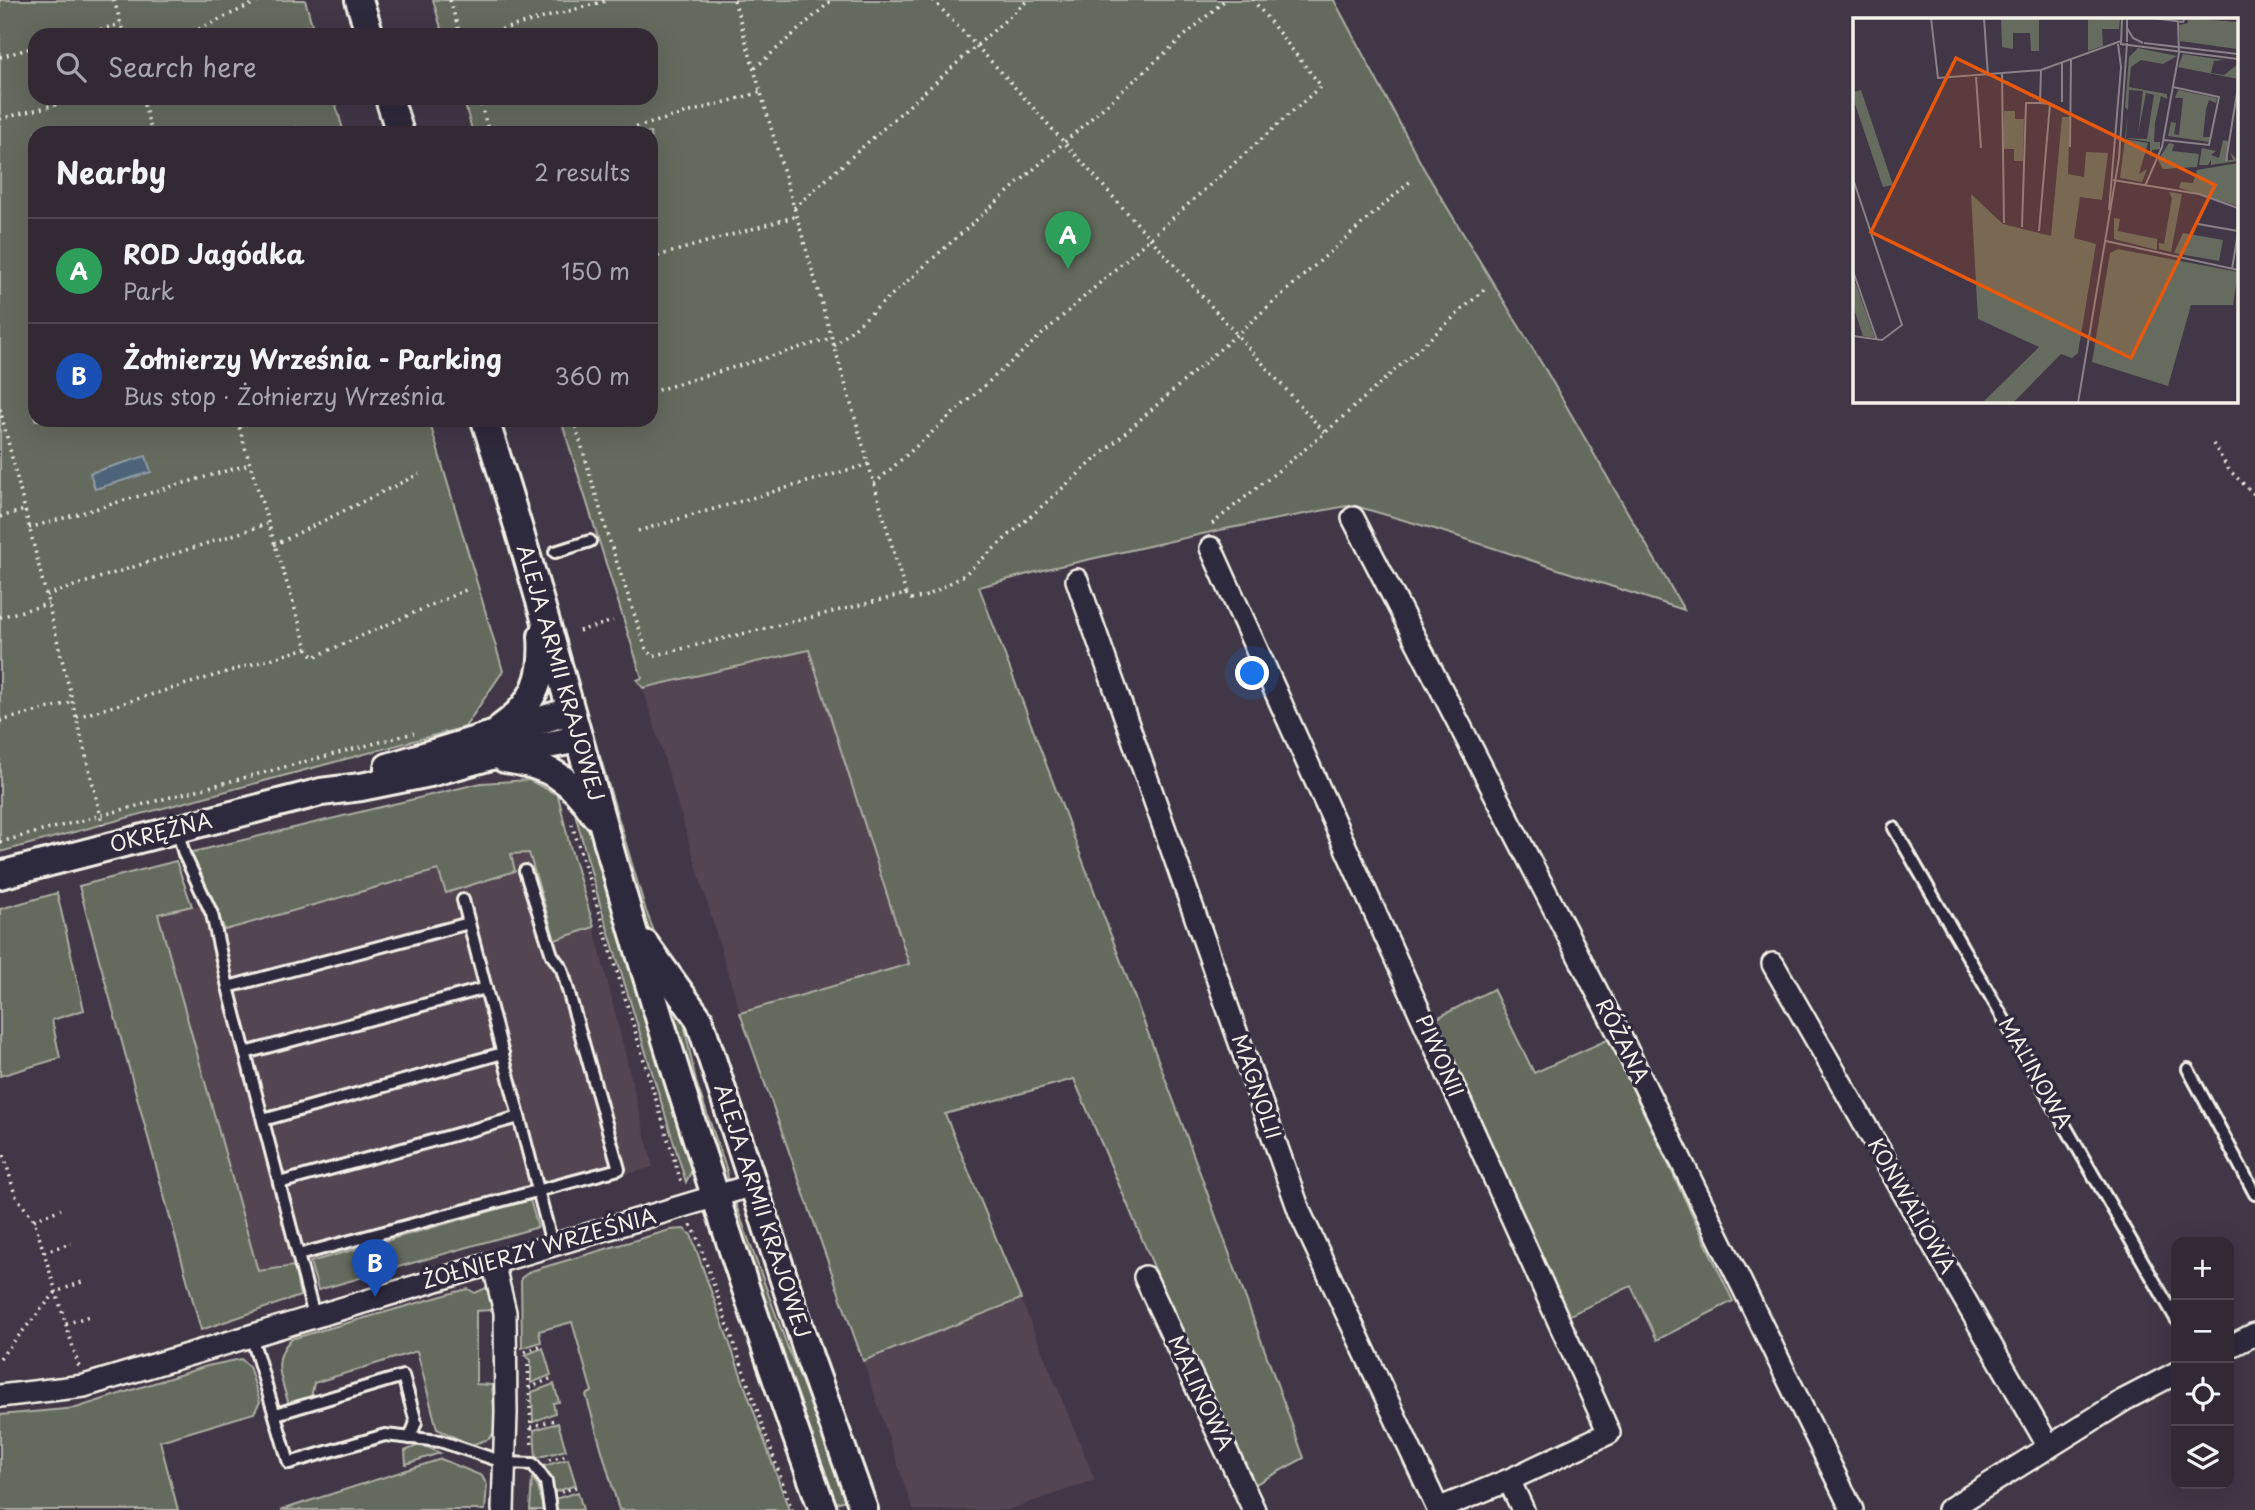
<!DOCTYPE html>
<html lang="en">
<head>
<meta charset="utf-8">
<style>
	body { margin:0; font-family:"Playpen Sans",sans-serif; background:#3d3541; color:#f1f3f6 }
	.controls { position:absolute; right:21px; bottom:21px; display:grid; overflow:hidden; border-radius:14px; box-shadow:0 7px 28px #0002 }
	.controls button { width:63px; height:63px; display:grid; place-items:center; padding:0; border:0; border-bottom:2px solid #4d4550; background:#322935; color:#f1f3f6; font:35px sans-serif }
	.you { position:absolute; left:1253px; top:674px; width:24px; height:24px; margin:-18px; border:5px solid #fff; border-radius:50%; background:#1a73e8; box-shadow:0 0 0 10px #1a73e833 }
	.badge { display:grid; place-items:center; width:46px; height:46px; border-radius:50%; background:#ff9aa2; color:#fff; font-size:23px; font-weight:700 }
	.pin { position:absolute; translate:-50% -58px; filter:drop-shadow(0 2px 4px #0008) }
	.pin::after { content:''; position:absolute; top:37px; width:24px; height:21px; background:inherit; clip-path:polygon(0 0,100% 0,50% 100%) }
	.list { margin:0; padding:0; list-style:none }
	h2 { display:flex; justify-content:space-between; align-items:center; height:91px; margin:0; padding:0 28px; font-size:30px }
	h2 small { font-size:23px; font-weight:400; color:#a8a6ad }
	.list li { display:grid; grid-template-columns:46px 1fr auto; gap:21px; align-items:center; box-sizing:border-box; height:105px; padding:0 28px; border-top:2px solid #4d4550 }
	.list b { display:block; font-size:26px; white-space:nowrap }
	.list p { margin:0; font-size:23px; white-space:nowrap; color:#a8a6ad }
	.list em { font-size:23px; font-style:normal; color:#a8a6ad }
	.icon { flex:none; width:38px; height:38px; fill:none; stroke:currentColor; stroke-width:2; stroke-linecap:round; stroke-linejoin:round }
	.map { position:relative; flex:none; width:2255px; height:1510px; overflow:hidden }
	.search { position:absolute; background:#322935; box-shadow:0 7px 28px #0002; left:28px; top:28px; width:630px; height:77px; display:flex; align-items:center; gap:18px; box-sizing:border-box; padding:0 24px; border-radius:21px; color:#a8a6ad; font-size:26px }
	.panel { position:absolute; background:#322935; box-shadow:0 7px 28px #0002; left:28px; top:126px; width:630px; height:301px; border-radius:21px }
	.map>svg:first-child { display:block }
	.built { fill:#524451 }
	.green { fill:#656b5e; stroke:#acaea3; stroke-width:2 }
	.water { fill:#4e6479; stroke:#909ca5; stroke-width:2 }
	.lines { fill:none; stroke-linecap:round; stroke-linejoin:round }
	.service-casing { stroke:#f4f1e8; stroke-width:16 }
	.minor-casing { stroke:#f4f1e8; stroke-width:26 }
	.tertiary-casing { stroke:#f4f1e8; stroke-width:32 }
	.path { stroke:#f4f1e8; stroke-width:3.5; stroke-dasharray:2 5; stroke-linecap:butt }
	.service { stroke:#2f2a3d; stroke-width:10 }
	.minor { stroke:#2f2a3d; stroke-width:21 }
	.tertiary { stroke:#2f2a3d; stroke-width:26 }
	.labels { text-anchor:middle; stroke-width:7; stroke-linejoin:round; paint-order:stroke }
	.street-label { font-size:21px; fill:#f4f1e8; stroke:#2f2a3d }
	.inset-road { fill:none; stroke:#898187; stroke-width:2 }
	.view { fill:#e8590c; fill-opacity:0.15; stroke:#e8590c; stroke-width:3.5 }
	.inset-edge { fill:none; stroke:#f4f1e8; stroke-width:3.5 }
</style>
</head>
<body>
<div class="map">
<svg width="2255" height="1510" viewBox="0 0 2255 1510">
	<rect width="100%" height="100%" fill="#423747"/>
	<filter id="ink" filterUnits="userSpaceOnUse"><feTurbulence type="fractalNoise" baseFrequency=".0143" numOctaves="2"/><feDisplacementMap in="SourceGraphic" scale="14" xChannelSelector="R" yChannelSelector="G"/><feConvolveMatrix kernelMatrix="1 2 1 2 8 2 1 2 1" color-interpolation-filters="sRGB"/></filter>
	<g filter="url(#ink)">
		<g class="built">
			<path d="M808,650L909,964L740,1013L643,688Z"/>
			<path d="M529,853L555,940L594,927L653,1167L310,1262L258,1272L158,913L425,860Z"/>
			<path d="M1021,1299L1095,1480L1008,1510H913L863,1361Z"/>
		</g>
		<g class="green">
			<path d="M0,0H305L315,35H35V98H334L344,133H35V420H429L503,671L465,727L0,852Z"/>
			<path d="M433,0H1334L1424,169L1545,369L1684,610L1438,530L1352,505L1220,530L1051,568L979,587L1173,1099L1304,1458L1248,1488L1074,1079L945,1114L1021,1299L863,1361L740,1013L909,964L809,650L643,688L637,680L642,678L561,420H651V133H473L463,98H651V35H443Z"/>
			<path d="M597,752L600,756L646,911L677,989L696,1082L727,1171L728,1179L723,1182L592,756Z"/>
			<path d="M529,780L558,795L569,843L594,927L555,940L529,853L511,854L515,871L446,893L438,870L225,930L189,853L481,783Z"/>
			<path d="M571,799L593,830L690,1155L691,1172L686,1182L600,904Z"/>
			<path d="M176,861L192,906L158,914L258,1271L294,1266L300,1296L201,1330L79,886Z"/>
			<path d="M57,893L84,1010L52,1020L60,1058L0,1076V909Z"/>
			<path d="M1493,989L1534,1073L1609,1039L1733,1301L1657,1340L1631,1286L1568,1316L1435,1019Z"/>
			<path d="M530,1200L538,1227L318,1290L310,1262Z"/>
			<path d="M736,1205L788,1348L849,1499L833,1504L732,1210Z"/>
			<path d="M684,1229L691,1235L789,1510H619L586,1395L592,1392L572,1322L539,1331L541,1342L522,1348L521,1278L531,1271L670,1230Z"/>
			<path d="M486,1288L489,1292L492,1310L476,1311V1384L492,1385L496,1430L489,1439L471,1445L437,1429L417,1351L314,1383L311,1398L289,1405C282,1379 270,1361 291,1339L456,1292L468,1289L475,1293Z"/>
			<path d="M543,1348L551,1375L531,1383V1360L525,1355Z"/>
			<path d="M241,1359L249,1366L260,1402L254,1413L160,1441L178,1510H0V1415L76,1408L207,1366Z"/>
			<path d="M554,1384L559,1402L553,1403L555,1413L533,1422L532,1392Z"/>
			<path d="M558,1423L566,1450L536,1458L534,1430Z"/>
			<path d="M421,1444L440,1453L406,1464L405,1451Z"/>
			<path d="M441,1459L482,1476L487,1485L485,1510H281Z"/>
			<path d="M568,1459L576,1485L552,1493L544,1466Z"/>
			<path d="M532,1476L538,1487L543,1510H530Z"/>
			<path d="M578,1492L583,1510H557L555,1499Z"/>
		</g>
		<path class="water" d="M146,456L151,472L95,489L90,473Z"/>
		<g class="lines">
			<defs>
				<g id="service">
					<path d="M555,552L590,541"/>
					<path d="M1894,828L2176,1319"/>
					<path d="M177,829L184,854L212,914L228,987L314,1316"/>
					<path d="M463,900L552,1244"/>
					<path d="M228,987L469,923"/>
					<path d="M245,1053L486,988"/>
					<path d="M2188,1069L2255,1194"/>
					<path d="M263,1120L503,1053"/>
					<path d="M279,1183L519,1117"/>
					<path d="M298,1255L619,1169L562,969L552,955L525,871"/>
					<path d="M251,1335L289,1463L385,1435L440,1441L506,1463L533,1464L546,1482L550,1510"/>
					<path d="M276,1414L403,1376L416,1422L410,1438"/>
				</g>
				<g id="minor">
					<path d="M1353,518L1626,1048L1852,1510"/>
					<path d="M1211,548L1609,1433L1509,1480L1523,1510"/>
					<path d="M1077,580L1300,1213L1438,1509L1509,1480"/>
					<path d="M1773,964L2049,1447"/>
					<path d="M493,1262L505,1312L506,1413L503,1510"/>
					<path d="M1145,1277L1254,1510"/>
					<path d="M2229,1347L2255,1334"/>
					<path d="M0,1396L84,1386L753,1185"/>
					<path d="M1948,1510L2124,1400L2176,1373"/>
				</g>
				<g id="tertiary">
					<path d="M359,0L370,35"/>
					<path d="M389,98L400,133"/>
					<path d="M485,420C539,587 583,758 632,927C690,1123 753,1318 823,1510"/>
					<path d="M502,727C535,703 545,677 542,636"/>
					<path d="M505,759C548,765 571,778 595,815"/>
					<path d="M388,767L570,711"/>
					<path d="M0,875L321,792L361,787L430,773L491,756L579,739"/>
					<path d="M645,944L699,1019L810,1359L864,1510"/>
				</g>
			</defs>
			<use href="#service" class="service-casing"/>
			<use href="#minor" class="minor-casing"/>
			<use href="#tertiary" class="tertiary-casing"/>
			<g class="path">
				<path d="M114,0L124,35"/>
				<path d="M450,0L460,35"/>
				<path d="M933,0L1002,73L1325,433"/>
				<path d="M80,35L121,24"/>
				<path d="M186,35L261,0"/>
				<path d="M481,35L609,0"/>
				<path d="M0,57L35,47"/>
				<path d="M755,68L832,0"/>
				<path d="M142,98L152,133"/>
				<path d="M479,98L489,133"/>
				<path d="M0,119L81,98"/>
				<path d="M284,133L297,127"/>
				<path d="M616,133L761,92"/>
				<path d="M794,208L1028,0"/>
				<path d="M651,258L797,216"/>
				<path d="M834,346L1225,0"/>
				<path d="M651,392L832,338"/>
				<path d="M0,409L103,825"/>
				<path d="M574,420L608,536L646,649L652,656L906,594L734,0"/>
				<path d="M239,427L255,420"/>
				<path d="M2213,444L2229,470L2255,495"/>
				<path d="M874,484L1321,86L1253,0"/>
				<path d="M0,517L25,510"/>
				<path d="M1212,524L1325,433L1485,289"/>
				<path d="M29,528L250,464L237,420"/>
				<path d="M638,531L869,464"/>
				<path d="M274,545L419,474"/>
				<path d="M906,594L911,599L927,596L964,575L1413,179"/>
				<path d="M46,595L267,524"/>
				<path d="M0,617L48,604"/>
				<path d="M579,631L613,621"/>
				<path d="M307,648L314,657L470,588"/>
				<path d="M77,717L307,648L250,464"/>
				<path d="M0,721L73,702"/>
				<path d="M572,824L682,1185"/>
				<path d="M0,842L414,733"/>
				<path d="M4,1155L15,1195L34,1220L79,1367"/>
				<path d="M34,1220L61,1209"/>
				<path d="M691,1225L696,1234L792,1510"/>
				<path d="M44,1252L71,1243"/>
				<path d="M66,1324L92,1315"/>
				<path d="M525,1352L542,1345"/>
				<path d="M0,1358L56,1292L82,1282"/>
				<path d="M528,1365L532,1448"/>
				<path d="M529,1388L552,1378"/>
				<path d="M531,1427L557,1419"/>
				<path d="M549,1460L567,1455"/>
				<path d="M561,1492L576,1487"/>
			</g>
			<use href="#service" class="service"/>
			<use href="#minor" class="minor"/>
			<use href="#tertiary" class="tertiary"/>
		</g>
	</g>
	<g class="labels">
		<g class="street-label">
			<text transform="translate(560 673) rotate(74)" y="7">ALEJA ARMII KRAJOWEJ</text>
			<text transform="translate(161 833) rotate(-14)" y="7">OKRĘŻNA</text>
			<text transform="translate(1622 1041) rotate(63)" y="7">RÓŻANA</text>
			<text transform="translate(1439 1056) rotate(66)" y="7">PIWONII</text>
			<text transform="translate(2035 1073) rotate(60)" y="7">MALINOWA</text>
			<text transform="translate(1256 1087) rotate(71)" y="7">MAGNOLII</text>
			<text transform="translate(1911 1206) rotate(60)" y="7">KONWALIOWA</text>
			<text transform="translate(762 1211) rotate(72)" y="7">ALEJA ARMII KRAJOWEJ</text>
			<text transform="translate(539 1249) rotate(-16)" y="7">ŻOŁNIERZY WRZEŚNIA</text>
			<text transform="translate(1200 1393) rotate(65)" y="7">MALINOWA</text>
		</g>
	</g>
	<g transform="translate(1853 18)">
		<rect width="385" height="385" fill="#423747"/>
		<path d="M148,0H186V33H178L177,15H160V31L149,29ZM267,0L266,11H249L250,28L235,33V2ZM334,0L385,4L384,31L327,23L326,7L335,5ZM285,30L324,38L310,46L288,42L278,49L276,69L314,76V81L308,78L302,105L301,124H307V131L299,132L297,141V124L272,120L275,95L273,120L294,121L301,77L293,75L285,116L290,73L276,72L275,92L272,89L276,39ZM330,36L371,42L361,43L358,55L371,57L385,46V61L325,49ZM8,72L40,167L30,169L0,80V74ZM325,72L364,80L363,85L356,82L353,91L350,119H357L356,124L315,118L318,104L323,105L321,116L326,117L330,80H322ZM151,93H162V101H171L170,143H161V131H151ZM209,99H217L215,156L231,159L233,134L255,135L249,182L227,179L221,220L243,226L225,335L219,340L208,336L160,385H129L186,329L125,301L118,176L150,206L198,218ZM272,121L295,125L286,156L294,151L289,164L267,160ZM370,122L375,123V142H380L377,134L385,143L358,147V142L355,147H346L349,130L363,133L358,137L366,140ZM316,125L321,126L319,133L346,136L344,149L310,151L305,142ZM385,145V188L326,170L328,164L340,165L344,152ZM316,174L329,176L318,234L306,231V225L311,226L319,180ZM261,200L267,201L265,213L304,221V232L261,221ZM330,215L370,222L366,243L321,235ZM265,231L385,254L380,287H338L315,368L239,344L257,235ZM0,258L22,320L10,318L0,288Z" fill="#656b5e"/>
		<path class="inset-road" d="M78,0L85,60L188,52L268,23M131,0L135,58M269,0L268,26L385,41M299,0L330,4L332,0M274,10L280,20L290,25M274,24V0M291,25L385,36M149,56L151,205M123,59L128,130M209,84V45M311,122L356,127L366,79L320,69M217,129L218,42M373,143L385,69M0,161L49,307L29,322L0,318M260,162L346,176L385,190M292,168L309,129L326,35L325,4M256,192L268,49L265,26M345,206L385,213M169,209L173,85H187L188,52M186,213L197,86L187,85M253,223L385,252M379,251L385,215M0,253L24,322M225,385L266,140L274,25"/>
		<path class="view" d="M103,40L362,167L278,340L18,214Z"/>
		<rect width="385" height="385" class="inset-edge"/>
	</g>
</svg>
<div class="controls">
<button>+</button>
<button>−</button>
<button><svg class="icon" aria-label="locate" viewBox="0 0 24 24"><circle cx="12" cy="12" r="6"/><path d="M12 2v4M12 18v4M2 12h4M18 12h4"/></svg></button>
<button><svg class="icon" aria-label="layers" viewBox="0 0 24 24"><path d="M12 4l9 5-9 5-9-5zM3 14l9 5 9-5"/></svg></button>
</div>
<div class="you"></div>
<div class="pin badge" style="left:1068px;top:269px;background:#2e9e5b">A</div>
<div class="pin badge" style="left:375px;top:1297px;background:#1a4fb4">B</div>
<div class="search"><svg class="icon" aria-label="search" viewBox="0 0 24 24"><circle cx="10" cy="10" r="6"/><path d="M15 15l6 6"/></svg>Search here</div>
<section class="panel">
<h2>Nearby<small>2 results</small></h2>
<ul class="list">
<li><span class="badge" style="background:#2e9e5b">A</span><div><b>ROD Jagódka</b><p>Park</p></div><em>150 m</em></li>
<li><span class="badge" style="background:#1a4fb4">B</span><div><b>Żołnierzy Września - Parking</b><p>Bus stop · Żołnierzy Września</p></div><em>360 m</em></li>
</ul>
</section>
</div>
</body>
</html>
